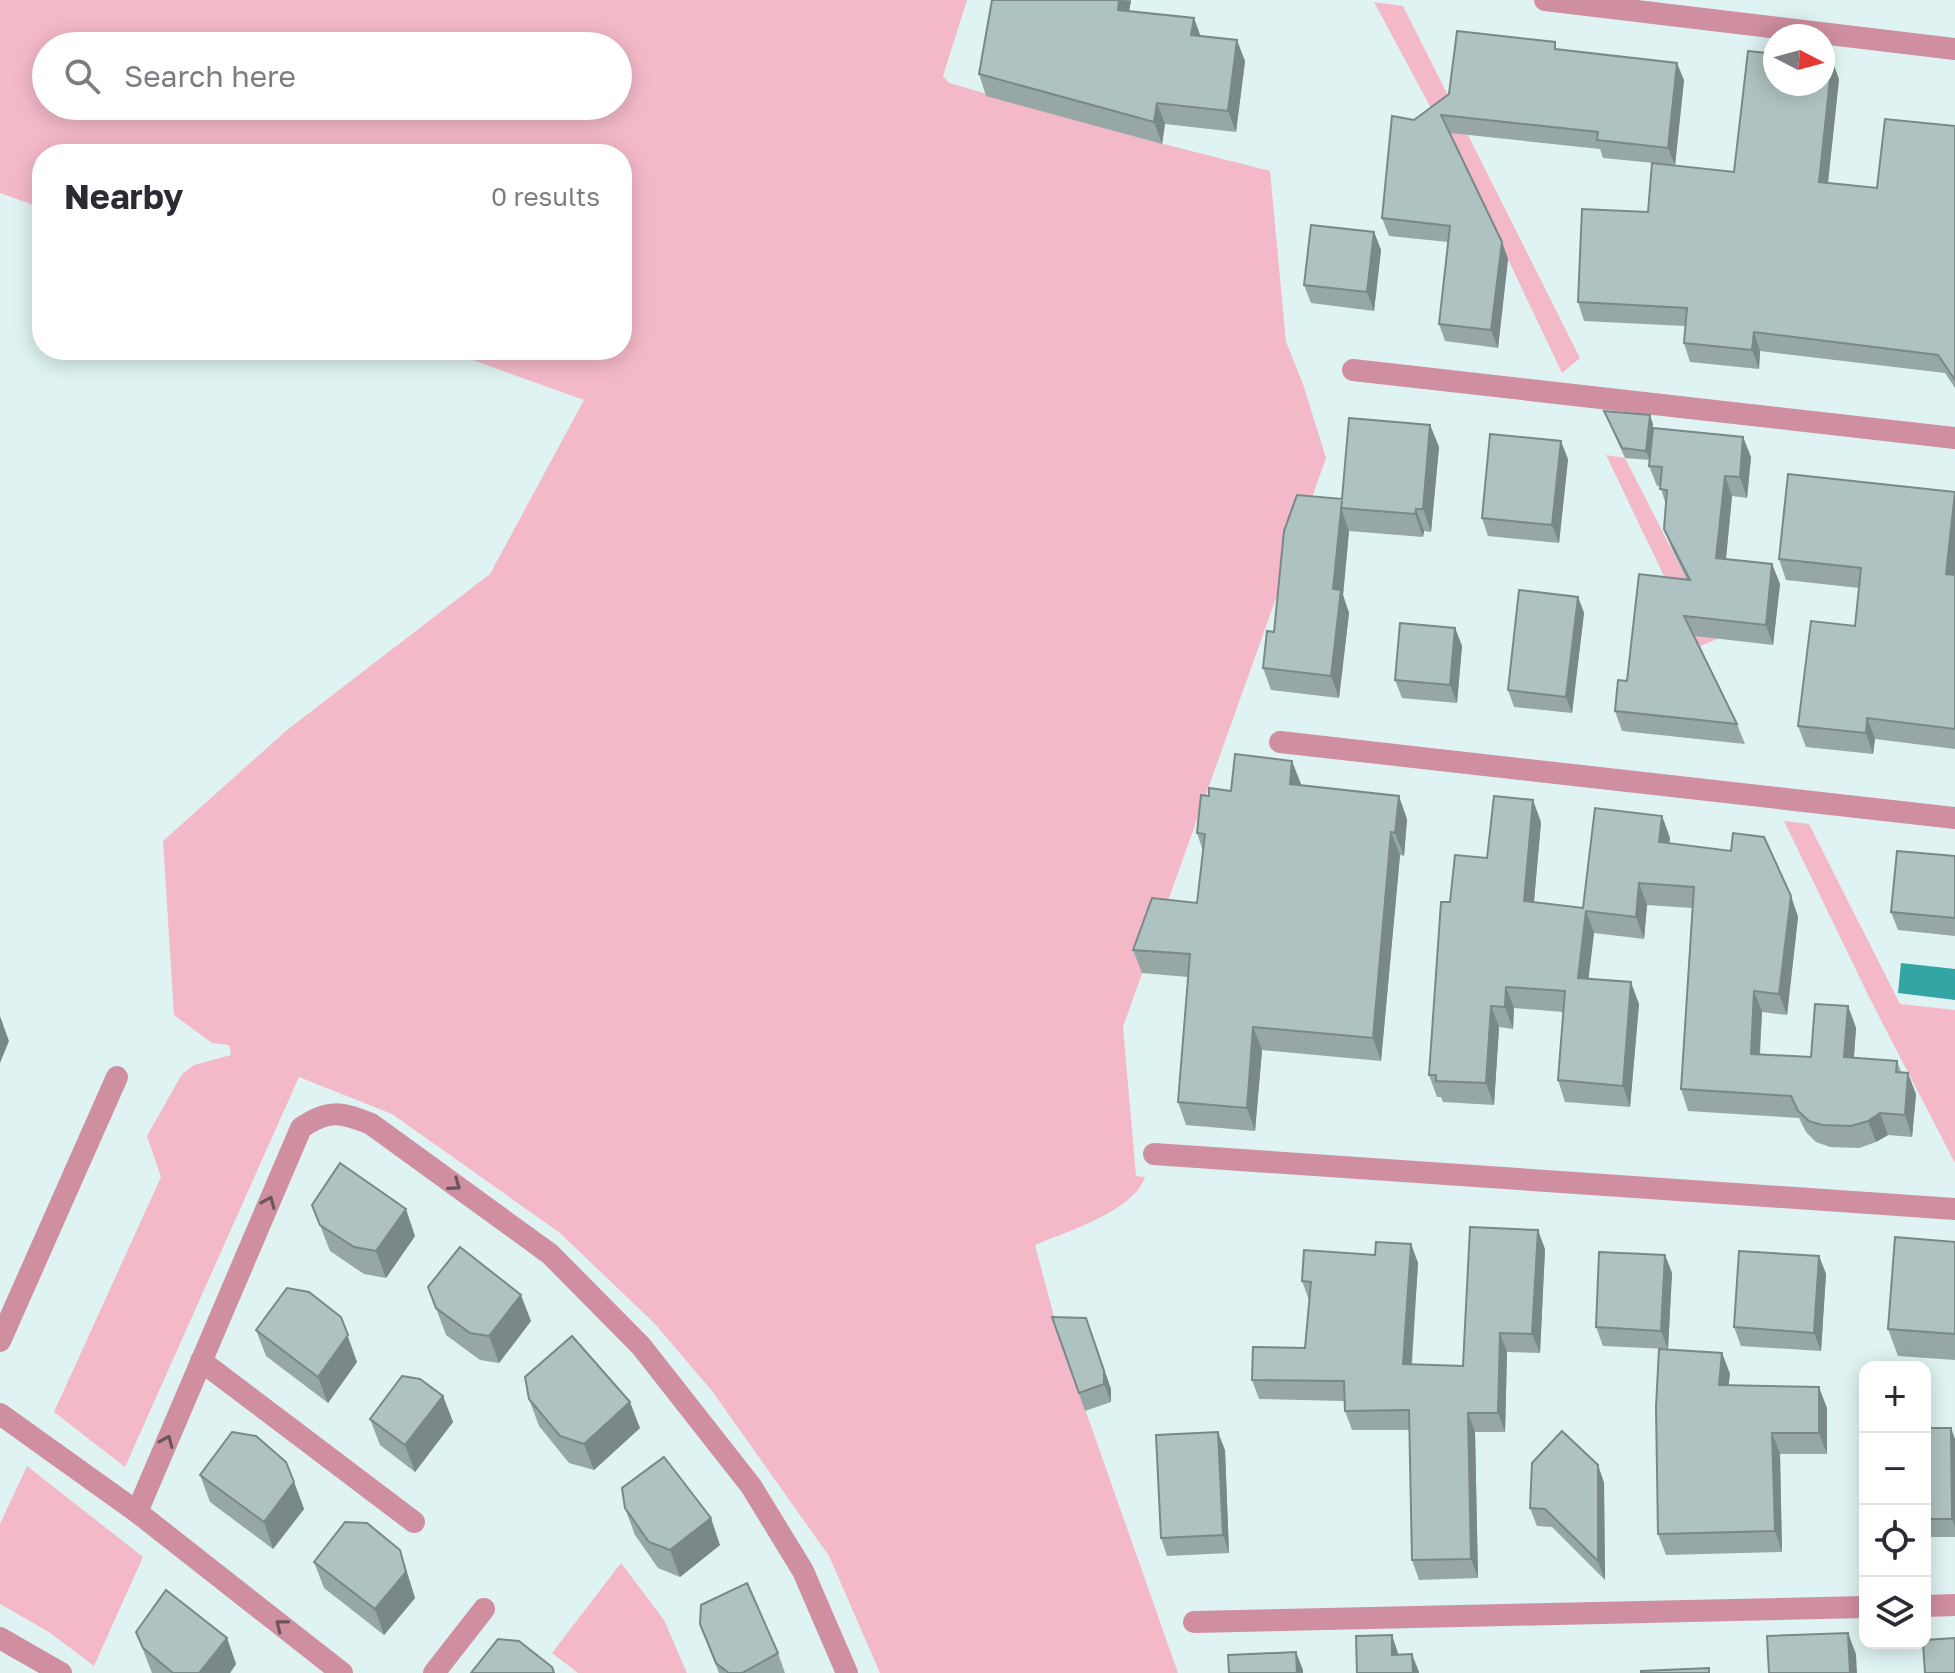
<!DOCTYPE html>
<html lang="en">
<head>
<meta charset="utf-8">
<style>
	body { margin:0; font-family:"Golos Text",sans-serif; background:#f2f2f3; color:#2b2b33 }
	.controls { position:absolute; right:24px; bottom:24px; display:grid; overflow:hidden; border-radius:16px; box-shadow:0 4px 20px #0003 }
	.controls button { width:72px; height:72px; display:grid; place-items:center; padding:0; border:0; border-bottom:2px solid #e1e1e2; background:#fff; color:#2b2b33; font:40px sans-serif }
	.compass { position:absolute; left:1763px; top:24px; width:72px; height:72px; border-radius:50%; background:#fff; box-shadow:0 4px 20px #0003; rotate:96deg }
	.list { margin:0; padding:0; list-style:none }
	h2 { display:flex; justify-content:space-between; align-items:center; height:104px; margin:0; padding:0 32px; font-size:34px }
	h2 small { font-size:26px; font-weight:400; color:#7c7c81 }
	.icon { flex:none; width:44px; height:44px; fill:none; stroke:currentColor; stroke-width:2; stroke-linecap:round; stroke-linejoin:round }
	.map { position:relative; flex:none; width:1955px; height:1673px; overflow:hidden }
	.search { position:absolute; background:#fff; box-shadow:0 4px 20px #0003; left:32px; top:32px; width:600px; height:88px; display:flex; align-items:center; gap:20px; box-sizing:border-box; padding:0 28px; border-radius:44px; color:#7c7c81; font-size:30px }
	.panel { position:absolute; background:#fff; box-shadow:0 4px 20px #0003; left:32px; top:144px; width:600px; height:216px; border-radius:32px }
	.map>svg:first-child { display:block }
	.green { fill:#f4b9c9; fill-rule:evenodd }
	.water { fill:#32a5a4 }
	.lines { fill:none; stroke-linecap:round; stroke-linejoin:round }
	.service { stroke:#d08fa1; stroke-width:22 }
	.minor { stroke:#d08fa1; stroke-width:22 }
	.wall { fill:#96a7a6 }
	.shaded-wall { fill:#7a8887 }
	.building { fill:#aec2c1; stroke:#7a8887; stroke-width:2 }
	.oneway { stroke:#6c545b }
</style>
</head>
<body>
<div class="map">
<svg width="1955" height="1673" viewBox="0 0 1955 1673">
	<rect width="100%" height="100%" fill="#def3f2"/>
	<g class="green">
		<path d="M0,0H967L943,76L949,83L1140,138L1270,171L1286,342L1303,384L1326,458L1123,1027L1136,1176L1145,1177C1134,1211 1066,1232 1035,1245L1059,1335L1178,1673H880L829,1556L712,1391L655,1324L560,1233L392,1114L299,1077L125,1467L54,1412L161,1177L147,1136L182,1074L194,1065L231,1055L229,1045L212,1043L174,1015L163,841L287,730L490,574L584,400L445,350H622V154H42V208L0,193ZM46,46H618V106H46Z"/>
		<path d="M1374,2L1403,6L1580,358L1562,373L1477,194Z"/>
		<path d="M1606,455L1625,458L1717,639L1698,647Z"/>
		<path d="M1784,821L1809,824L1900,1004L1955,1010V1163L1871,1001Z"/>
		<path d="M27,1466L143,1557L94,1666L49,1632L0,1604V1524Z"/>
		<path d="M621,1563L664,1620L687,1673H578L552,1653Z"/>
	</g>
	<path class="water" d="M1901,963L1955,969V1000L1898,993Z"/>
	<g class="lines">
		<g class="service">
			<path d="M201,1361L414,1522"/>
			<path d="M0,1414L137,1512"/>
			<path d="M0,1638L61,1673"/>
			<path d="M342,1673L137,1512L301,1128C328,1109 341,1112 371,1124L550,1254L641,1346L751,1486L803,1571L847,1673"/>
			<path d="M434,1673L484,1609"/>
		</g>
		<g class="minor">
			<path d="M1545,0L1955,49"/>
			<path d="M1353,370L1955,438"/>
			<path d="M1280,742L1955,818"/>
			<path d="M1154,1154L1955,1209"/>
			<path d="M0,1341L117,1077"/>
			<path d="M1925,1606L1955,1605"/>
			<path d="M1194,1622L1865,1607"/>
		</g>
	</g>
	<g class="wall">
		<path d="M992,0H1131L1129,11L1194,18L1200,36L1245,61L1236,132L1165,124L1162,144L986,96L979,74Z"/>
		<path d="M1558,49L1684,80L1675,165L1603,158L1600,149L1450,133L1502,242L1508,259L1498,348L1445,341L1439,324L1448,242L1389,236L1382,218L1414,120Z"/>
		<path d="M1839,79L1828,183L1877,188L1955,126V388L1945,373L1760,351L1759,369L1690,362L1684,343L1685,326L1584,321L1578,302L1648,212L1734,172Z"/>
		<path d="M1374,232L1381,250L1374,311L1311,303L1304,285Z"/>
		<path d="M1604,411L1653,424L1650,460L1625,458Z"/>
		<path d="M1430,425L1439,447L1431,532L1424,531L1423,537L1349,531L1343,595L1349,613L1339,698L1271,690L1263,668L1274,632L1342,499Z"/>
		<path d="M1743,437L1751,457L1747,498L1732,496L1726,559L1772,564L1780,584L1773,645L1695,636L1737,724L1745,744L1622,731L1615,711L1627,681L1687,580L1672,549L1664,529L1666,505L1660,486H1657L1649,466Z"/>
		<path d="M1568,459L1559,543L1488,536L1482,518Z"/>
		<path d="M1955,492V749L1875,739L1873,754L1806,747L1798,726L1855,626L1859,588L1786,580L1779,559Z"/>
		<path d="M1578,597L1584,613L1572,713L1514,707L1508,690Z"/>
		<path d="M1455,628L1462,646L1457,703L1402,698L1395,680Z"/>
		<path d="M1301,784L1300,785L1407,819L1404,856L1400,855L1381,1061L1262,1050L1255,1131L1186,1125L1178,1102L1188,977L1142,973L1133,950L1197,903L1203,851L1197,833L1209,796L1231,791Z"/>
		<path d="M1662,816L1670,838L1669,843L1791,896L1798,917L1787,1015L1762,1012L1760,1055L1811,1057L1848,1006L1856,1028L1854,1058L1897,1061L1901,1072L1916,1094L1912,1137L1888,1135L1876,1142L1859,1148L1830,1147L1816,1142L1806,1132L1799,1118L1688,1111L1681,1089L1692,908L1647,905L1644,939L1594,933L1588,979L1639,1004L1630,1107L1565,1102L1558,1080L1563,1012L1514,1008L1513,1029L1499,1027L1494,1105L1443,1102L1441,1097H1437L1429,1075L1450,902L1487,858L1541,822L1534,902L1583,908Z"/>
		<path d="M1955,856V936L1898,930L1891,912Z"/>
		<path d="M312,1205L415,1236L386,1278L364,1274L330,1251Z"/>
		<path d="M1955,1242V1360L1898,1356L1888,1329Z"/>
		<path d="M1411,1244L1418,1263L1412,1364L1463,1366L1545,1249L1540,1353L1507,1352L1505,1432H1475L1478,1578L1419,1580L1412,1560L1409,1430H1352L1345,1411L1344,1401L1259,1399L1252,1380L1305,1348L1309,1300L1302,1281L1375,1255Z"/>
		<path d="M1665,1255L1672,1273L1668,1349L1603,1346L1596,1327Z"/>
		<path d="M1819,1256L1826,1274L1821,1351L1741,1346L1734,1327Z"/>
		<path d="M428,1287L531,1321L499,1363L480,1360L446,1335Z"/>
		<path d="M1052,1317L1111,1389V1402L1085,1411Z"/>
		<path d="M256,1330L357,1362L328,1403L266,1356Z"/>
		<path d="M1722,1353L1730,1374L1728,1385L1827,1408V1454H1780L1782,1552L1666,1555L1658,1534Z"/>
		<path d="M443,1396L453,1422L415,1472L380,1445L370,1419Z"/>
		<path d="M529,1399L640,1428L594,1470L569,1463L539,1426Z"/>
		<path d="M1925,1428L1955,1439V1537H1925Z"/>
		<path d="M1225,1450L1229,1553L1167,1556L1161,1538Z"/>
		<path d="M1598,1465L1604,1483L1605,1580L1552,1527L1537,1526L1530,1508Z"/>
		<path d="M200,1475L294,1482L304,1509L273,1549L210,1502Z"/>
		<path d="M625,1508L720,1545L680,1577L658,1568L635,1535Z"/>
		<path d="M400,1550L415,1598L384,1635L324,1588L314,1562Z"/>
		<path d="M700,1625L778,1653L785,1673H719Z"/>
		<path d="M136,1632L227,1638L236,1664L230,1673H152Z"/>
	</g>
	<g class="shaded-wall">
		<path d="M1119,0L1131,1L1125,32L1118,10Z"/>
		<path d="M1194,18L1202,40L1191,35Z"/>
		<path d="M1237,40L1245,61L1236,132L1228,111Z"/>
		<path d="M1832,60L1839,79L1826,200L1819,182Z"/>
		<path d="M1677,63L1684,80L1675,165L1668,148Z"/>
		<path d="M1157,103L1165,124L1162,144L1154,122Z"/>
		<path d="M1374,232L1381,250L1374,311L1367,292Z"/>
		<path d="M1502,242L1508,259L1498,348L1491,330Z"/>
		<path d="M1754,332L1760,351L1759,369L1752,350Z"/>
		<path d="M1650,415L1653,424L1650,460L1646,451Z"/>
		<path d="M1430,425L1439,447L1431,532L1423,509Z"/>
		<path d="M1743,437L1751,457L1747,498L1740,477Z"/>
		<path d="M1561,441L1568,459L1559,543L1552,525Z"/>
		<path d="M1725,476L1732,496L1724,578L1716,558Z"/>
		<path d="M1955,492V583L1946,574Z"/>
		<path d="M1341,508L1349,531L1343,595L1349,613L1339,698L1331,676L1333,589Z"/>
		<path d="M1416,509L1424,531L1423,537L1415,514Z"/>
		<path d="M1772,564L1780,584L1773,645L1766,625Z"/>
		<path d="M1578,597L1584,613L1572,713L1566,697Z"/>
		<path d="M1455,628L1462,646L1457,703L1450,685Z"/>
		<path d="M1867,718L1875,739L1873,754L1866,733Z"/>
		<path d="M1292,761L1301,784L1298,807L1290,784Z"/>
		<path d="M1399,796L1407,819L1404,856L1395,833Z"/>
		<path d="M1533,800L1541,822L1532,923L1524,901Z"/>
		<path d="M1662,816L1670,838L1667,863L1659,842Z"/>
		<path d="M1391,832L1400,855L1381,1061L1373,1038Z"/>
		<path d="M1639,883L1647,905L1644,939L1636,917Z"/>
		<path d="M1791,896L1798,917L1787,1015L1779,994Z"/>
		<path d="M1586,911L1594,933L1586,1000L1578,978Z"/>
		<path d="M1631,982L1639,1004L1630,1107L1623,1086Z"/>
		<path d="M1506,987L1514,1008L1513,1029L1505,1007Z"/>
		<path d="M1754,991L1762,1012L1758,1076L1751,1054Z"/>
		<path d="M1491,1006L1499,1027L1494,1105L1486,1083Z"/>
		<path d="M1848,1006L1856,1028L1852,1079L1844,1057Z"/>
		<path d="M0,1016L9,1041L0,1063Z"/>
		<path d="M1253,1027L1262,1050L1255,1131L1247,1108Z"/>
		<path d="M1908,1073L1916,1094L1912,1137L1905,1115Z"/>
		<path d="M1880,1113L1888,1135L1876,1142L1868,1121Z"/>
		<path d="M406,1209L415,1236L386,1278L376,1251Z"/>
		<path d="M1538,1230L1545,1249L1540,1353L1532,1334Z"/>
		<path d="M1411,1244L1418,1263L1410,1383L1403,1364Z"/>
		<path d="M1665,1255L1672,1273L1668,1349L1661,1331Z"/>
		<path d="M1819,1256L1826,1274L1821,1351L1814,1333Z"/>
		<path d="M521,1295L531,1321L499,1363L489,1336Z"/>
		<path d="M341,1317L357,1362L328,1403L318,1377Z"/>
		<path d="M1500,1333L1507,1352L1505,1432L1498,1413Z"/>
		<path d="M1093,1336L1111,1389V1402L1104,1384Z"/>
		<path d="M1722,1353L1730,1374L1726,1406L1719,1385Z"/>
		<path d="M1819,1387L1827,1408V1454L1819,1433Z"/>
		<path d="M443,1396L453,1422L415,1472L405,1445Z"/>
		<path d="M630,1402L640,1428L594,1470L584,1444Z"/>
		<path d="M1468,1413L1475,1432L1478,1578L1471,1559Z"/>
		<path d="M1951,1428L1955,1439V1527L1952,1519Z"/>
		<path d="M1218,1432L1225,1450L1229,1553L1223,1535Z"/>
		<path d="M1772,1433L1780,1454L1782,1552L1775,1531Z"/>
		<path d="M1598,1465L1604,1483L1605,1580L1598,1561Z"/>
		<path d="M294,1482L304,1509L273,1549L264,1522Z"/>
		<path d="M711,1518L720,1545L680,1577L670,1550Z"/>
		<path d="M400,1550L415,1598L384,1635L375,1609Z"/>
		<path d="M1848,1633L1856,1654L1857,1673H1850Z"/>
		<path d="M1392,1635L1398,1653L1399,1673L1392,1655Z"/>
		<path d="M227,1638L236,1664L230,1673H199Z"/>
		<path d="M1296,1652L1303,1670V1673H1297Z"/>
		<path d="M1412,1654L1419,1672V1673H1413Z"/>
	</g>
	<g class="building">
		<path d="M992,0H1119L1118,10L1194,18L1191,35L1237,40L1228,111L1157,103L1154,122L979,74Z"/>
		<path d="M1457,31L1555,42V49L1677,63L1668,148L1597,140L1598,132L1441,115L1502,242L1491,330L1439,324L1450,226L1382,218L1392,116L1414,120L1449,94Z"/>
		<path d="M1748,51L1775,54V84H1823V59L1832,60L1819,182L1877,188L1885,119L1955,126V380L1938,355L1754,332L1752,350L1684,343L1687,308L1578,302L1582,209L1648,212L1652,163L1734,172Z"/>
		<path d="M1311,225L1374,232L1367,292L1304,285Z"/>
		<path d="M1604,411L1650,415L1646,451L1622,448Z"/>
		<path d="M1349,418L1430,425L1423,509H1416L1415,514L1341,508L1342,501L1333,589L1341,590L1331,676L1263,668L1267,631L1274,632L1284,531L1297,495L1342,499Z"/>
		<path d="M1653,428L1743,437L1740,477L1725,476L1716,558L1772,564L1766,625L1684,616L1737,724L1615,711L1618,680L1627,681L1639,574L1690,580L1664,529L1667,490L1660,489L1662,467L1649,466Z"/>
		<path d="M1490,434L1561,441L1552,525L1482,518Z"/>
		<path d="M1788,474L1955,492L1946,574L1955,575V729L1867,718L1866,733L1798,726L1811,621L1855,626L1861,568L1779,559Z"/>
		<path d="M1519,590L1578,597L1566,697L1508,690Z"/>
		<path d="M1400,623L1455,628L1450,685L1395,680Z"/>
		<path d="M1235,754L1292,761L1290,784L1399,796L1395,833L1391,832L1373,1038L1253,1027L1247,1108L1178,1102L1190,954L1133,950L1152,898L1197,903L1205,834L1197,833L1201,795L1209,796V788L1231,791Z"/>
		<path d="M1494,796L1533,800L1524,901L1583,908L1595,808L1662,816L1659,842L1731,851L1733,833L1764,837L1791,896L1779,994L1754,991L1751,1054L1811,1057L1815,1004L1848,1006L1844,1057L1897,1061L1896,1072L1908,1073L1905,1115L1880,1113L1868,1121L1851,1126L1822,1125L1809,1121L1798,1111L1791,1096L1681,1089L1694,887L1639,883L1636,917L1586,911L1578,978L1631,982L1623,1086L1558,1080L1565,991L1506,987L1505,1007L1491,1006L1486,1083L1436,1081V1075H1429L1441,902H1450L1455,855L1487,858Z"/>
		<path d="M1897,851L1955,856V918L1891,912Z"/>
		<path d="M340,1163L406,1209L376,1251L354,1247L320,1225L312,1205Z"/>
		<path d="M1470,1227L1538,1230L1532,1334L1500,1333L1498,1413H1468L1471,1559L1412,1560L1409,1410L1345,1411L1344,1381L1252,1380L1253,1347L1305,1348L1311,1282L1302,1281L1304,1250L1375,1255L1376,1242L1411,1244L1403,1364L1463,1366Z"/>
		<path d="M1895,1237L1955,1242V1334L1888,1329Z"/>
		<path d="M460,1247L521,1295L489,1336L470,1333L436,1308L428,1287Z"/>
		<path d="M1739,1251L1819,1256L1814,1333L1734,1327Z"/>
		<path d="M1599,1252L1665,1255L1661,1331L1596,1327Z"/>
		<path d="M287,1288L309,1292L341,1317L348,1335L318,1377L256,1330Z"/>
		<path d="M1052,1317L1086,1318L1104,1371V1384L1079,1393Z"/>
		<path d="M572,1336L630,1402L584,1444L560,1436L529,1399L525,1377Z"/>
		<path d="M1659,1349L1722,1353L1719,1385L1819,1387V1433H1772L1775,1531L1658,1534L1656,1407Z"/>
		<path d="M402,1376L420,1379L443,1396L405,1445L370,1419Z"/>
		<path d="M1925,1428H1951L1952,1519H1925Z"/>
		<path d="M1562,1431L1598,1465V1561L1545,1509L1530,1508L1532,1463Z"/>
		<path d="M232,1432L256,1436L286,1462L294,1482L264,1522L200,1475Z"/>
		<path d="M1218,1432L1223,1535L1161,1538L1156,1435Z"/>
		<path d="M664,1457L711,1518L670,1550L649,1542L625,1508L622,1488Z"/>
		<path d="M345,1522L367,1523L400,1550L406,1572L375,1609L314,1562Z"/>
		<path d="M747,1583L778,1653L742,1673H729L716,1663L700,1624L701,1605Z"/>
		<path d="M166,1590L227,1638L199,1673H173L143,1648L136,1632Z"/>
		<path d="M1848,1633L1850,1673H1769L1767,1636Z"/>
		<path d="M1392,1635V1655L1412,1654L1413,1673H1357L1356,1636Z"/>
		<path d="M1955,1638V1673H1925L1923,1643H1925V1640Z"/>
		<path d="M498,1639L519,1641L552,1667L554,1673H471Z"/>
		<path d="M1296,1652L1297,1673H1229L1228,1655Z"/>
		<path d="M1709,1668V1673H1641V1671Z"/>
	</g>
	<defs><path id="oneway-chevron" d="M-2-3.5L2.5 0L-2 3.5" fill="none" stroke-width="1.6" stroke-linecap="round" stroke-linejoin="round" transform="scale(2)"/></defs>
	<g class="oneway">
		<use href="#oneway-chevron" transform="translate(455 1185) rotate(36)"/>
		<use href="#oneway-chevron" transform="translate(269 1202) rotate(-67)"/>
		<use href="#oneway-chevron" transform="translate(167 1441) rotate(-67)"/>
		<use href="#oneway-chevron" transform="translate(281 1625) rotate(-142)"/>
	</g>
</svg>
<div class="controls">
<button>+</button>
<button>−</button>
<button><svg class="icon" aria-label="locate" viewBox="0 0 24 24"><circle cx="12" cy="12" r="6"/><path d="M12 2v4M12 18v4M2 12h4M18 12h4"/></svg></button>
<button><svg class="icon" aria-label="layers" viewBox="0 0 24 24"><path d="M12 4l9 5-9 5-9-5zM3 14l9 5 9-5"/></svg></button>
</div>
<svg class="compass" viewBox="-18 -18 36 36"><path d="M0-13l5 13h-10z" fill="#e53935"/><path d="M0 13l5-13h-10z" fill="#7c7c81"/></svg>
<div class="search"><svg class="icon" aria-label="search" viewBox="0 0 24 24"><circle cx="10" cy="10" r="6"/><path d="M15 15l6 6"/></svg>Search here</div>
<section class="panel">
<h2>Nearby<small>0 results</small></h2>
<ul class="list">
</ul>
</section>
</div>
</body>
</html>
